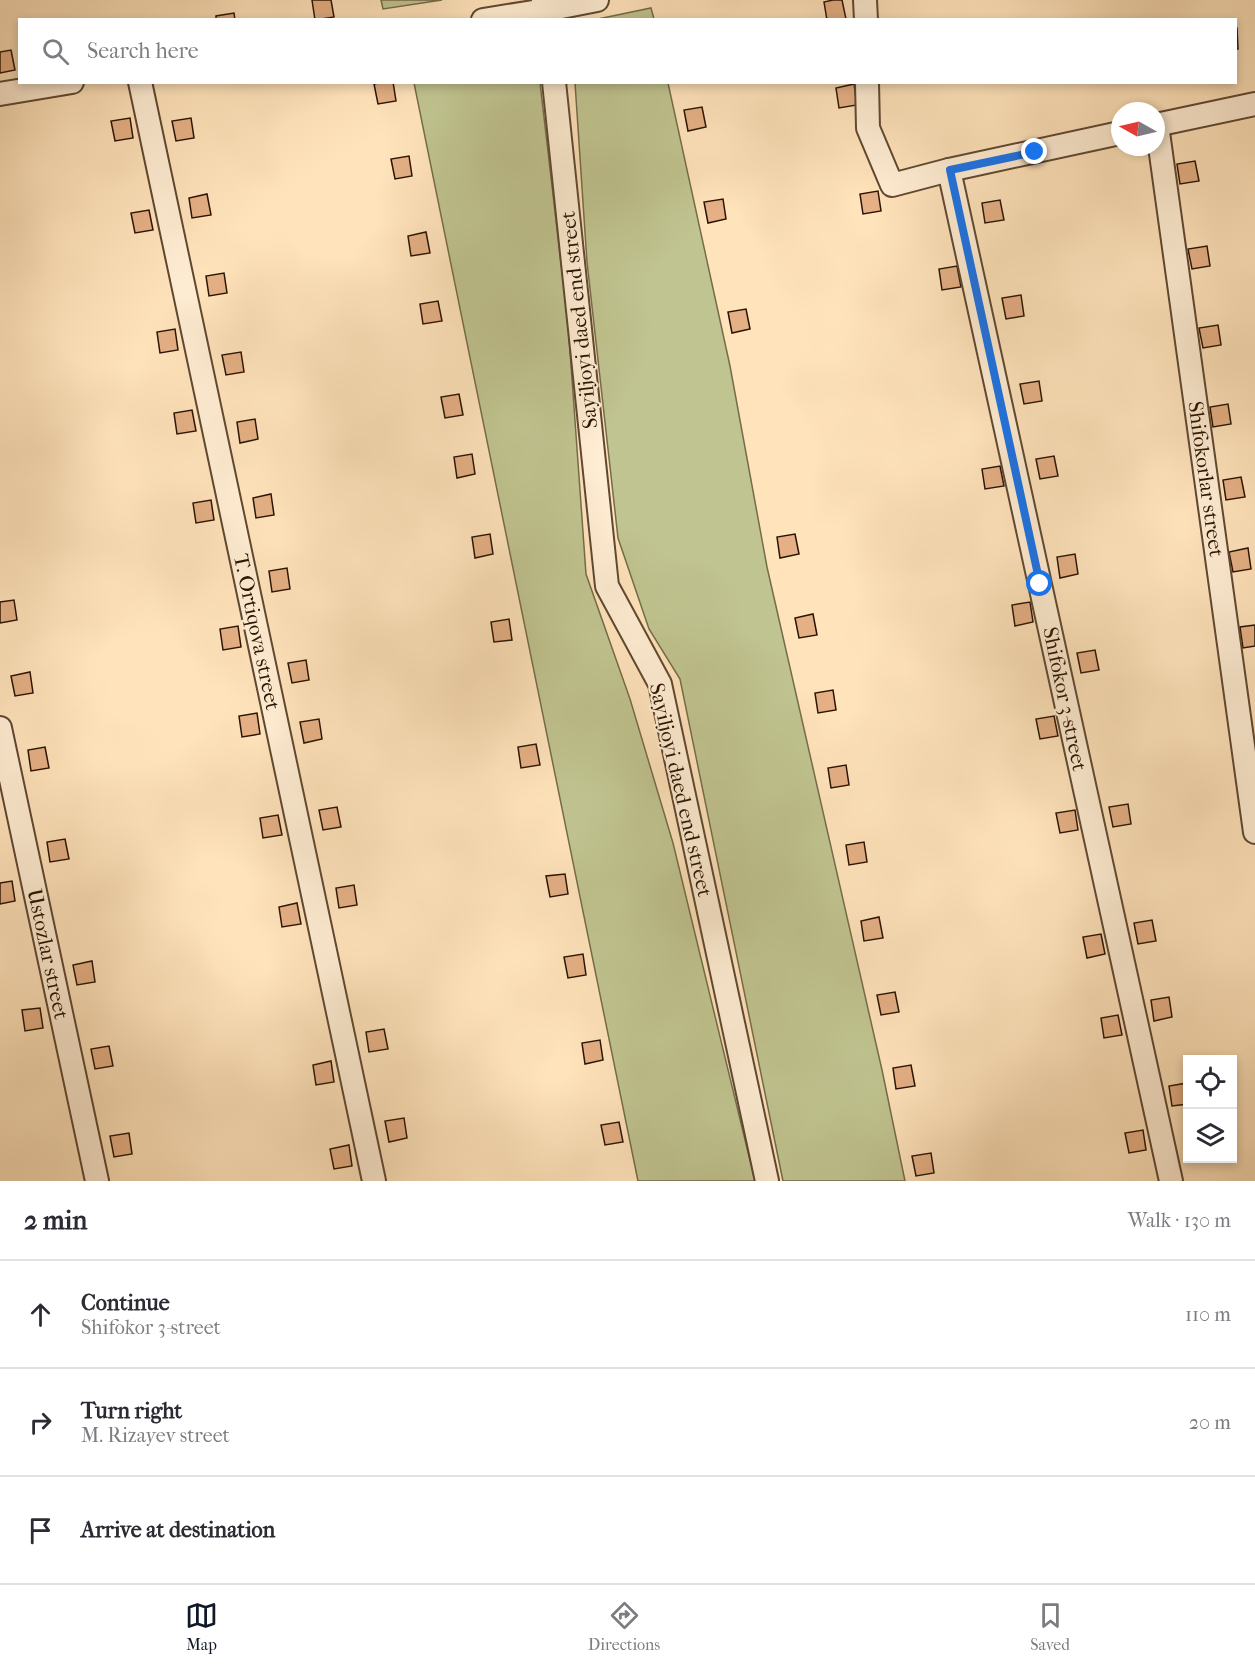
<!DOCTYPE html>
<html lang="en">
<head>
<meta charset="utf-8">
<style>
	body { margin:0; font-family:"IM FELL French Canon",serif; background:#f7f7f7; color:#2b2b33 }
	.controls { position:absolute; right:18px; bottom:18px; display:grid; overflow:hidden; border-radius:0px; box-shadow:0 3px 9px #0003 }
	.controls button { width:54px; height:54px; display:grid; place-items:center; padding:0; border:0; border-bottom:2px solid #e1e1e2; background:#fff; color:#2b2b33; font:30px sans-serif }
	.compass { position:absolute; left:1111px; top:102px; width:54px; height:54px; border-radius:50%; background:#fff; box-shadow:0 3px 9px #0003; rotate:278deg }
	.stop { position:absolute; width:18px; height:18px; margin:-14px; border:4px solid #1a73e8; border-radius:50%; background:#fff }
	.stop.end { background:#1a73e8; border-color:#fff; box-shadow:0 2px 6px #0008 }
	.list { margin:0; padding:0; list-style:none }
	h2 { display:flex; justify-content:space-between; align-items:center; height:78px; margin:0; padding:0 24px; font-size:26px }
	h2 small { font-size:20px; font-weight:400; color:#7c7c81 }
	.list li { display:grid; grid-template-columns:39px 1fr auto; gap:18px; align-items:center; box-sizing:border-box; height:108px; padding:0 24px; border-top:2px solid #e1e1e2 }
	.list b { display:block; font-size:22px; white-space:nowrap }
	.list p { margin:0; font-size:20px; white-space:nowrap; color:#7c7c81 }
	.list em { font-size:20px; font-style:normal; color:#7c7c81 }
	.icon { flex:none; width:33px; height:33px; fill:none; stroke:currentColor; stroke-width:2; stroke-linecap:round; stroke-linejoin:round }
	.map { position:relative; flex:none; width:1255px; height:1181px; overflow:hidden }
	.search { position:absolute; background:#fff; box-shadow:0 3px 9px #0003; left:18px; right:18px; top:18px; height:66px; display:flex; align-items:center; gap:15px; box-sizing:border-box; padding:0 21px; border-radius:0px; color:#7c7c81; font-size:22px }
	.sheet { height:402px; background:#fff }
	nav { display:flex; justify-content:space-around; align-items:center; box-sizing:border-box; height:84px; border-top:2px solid #e1e1e2; background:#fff; font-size:16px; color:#7c7c81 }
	nav a { display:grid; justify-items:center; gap:3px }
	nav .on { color:#111827 }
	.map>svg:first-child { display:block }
	.green { fill:#c0c490; stroke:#756c4a; stroke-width:1.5 }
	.building { fill:#e5b085; stroke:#2a1403; stroke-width:1.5 }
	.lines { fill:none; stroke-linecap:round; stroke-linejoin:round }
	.street-casing { stroke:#5f4831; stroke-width:26 }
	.street { stroke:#ffedd3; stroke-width:22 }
	.route { stroke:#1a73e8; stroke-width:8 }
	.labels { text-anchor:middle; stroke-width:4.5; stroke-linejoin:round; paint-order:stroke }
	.street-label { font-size:21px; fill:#2a1403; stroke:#ffedd3 }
</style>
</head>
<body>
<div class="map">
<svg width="1255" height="1181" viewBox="0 0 1255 1181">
	<rect width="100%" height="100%" fill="#ffe3bb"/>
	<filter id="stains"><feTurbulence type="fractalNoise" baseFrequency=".00333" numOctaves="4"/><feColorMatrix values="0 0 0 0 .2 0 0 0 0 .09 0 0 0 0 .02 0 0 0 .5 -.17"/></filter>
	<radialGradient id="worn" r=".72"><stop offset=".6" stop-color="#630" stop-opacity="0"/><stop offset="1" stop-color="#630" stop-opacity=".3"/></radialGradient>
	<g class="green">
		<path d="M381,0H442L383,9Z"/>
		<path d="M651,8L654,19H598Z"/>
		<path d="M414,83H540L568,323L586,574L630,699L673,843L755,1181H638Z"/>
		<path d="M575,83H668L730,366L767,567L882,1070L905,1181H783L680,679L649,629L618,538L587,262Z"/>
	</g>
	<g class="building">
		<path d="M312,0H331L334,17L315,20Z"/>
		<path d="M833,0H842L846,19L827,20L824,2Z"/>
		<path d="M234,13L235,20H216V16Z"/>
		<path d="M1236,28H1237L1238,49H1236Z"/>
		<path d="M11,50L15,70L0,73V52Z"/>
		<path d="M383,82H393L396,101L378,104L374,84Z"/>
		<path d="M854,84L857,105L839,108L836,88Z"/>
		<path d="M702,107L706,127L688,131L684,110Z"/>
		<path d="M130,118L133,138L115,141L111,121Z"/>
		<path d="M191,118L194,138L176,141L172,121Z"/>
		<path d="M409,156L412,176L395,179L391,159Z"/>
		<path d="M1195,161L1199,181L1180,184L1177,164Z"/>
		<path d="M878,191L881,211L863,214L860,194Z"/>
		<path d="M207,194L211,215L192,218L189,198Z"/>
		<path d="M723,199L726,219L708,223L704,202Z"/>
		<path d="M1000,200L1004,220L985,223L982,203Z"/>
		<path d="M149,210L153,230L135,233L131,213Z"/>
		<path d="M426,232L430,253L411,256L408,236Z"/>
		<path d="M1207,246L1210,266L1192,269L1188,249Z"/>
		<path d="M957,266L961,287L942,290L939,269Z"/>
		<path d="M224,273L227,293L209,296L206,276Z"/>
		<path d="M1021,295L1024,316L1006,319L1002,298Z"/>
		<path d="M438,301L442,321L423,324L420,304Z"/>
		<path d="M746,309L750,329L732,333L728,312Z"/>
		<path d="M1218,325L1221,345L1203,348L1199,328Z"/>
		<path d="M175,329L178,350L160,353L157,332Z"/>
		<path d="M241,352L244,372L226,375L222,355Z"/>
		<path d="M1039,381L1042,401L1024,404L1020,384Z"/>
		<path d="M459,394L463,415L445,418L441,397Z"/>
		<path d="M1228,404L1231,424L1213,427L1210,407Z"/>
		<path d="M192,410L196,431L177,434L174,413Z"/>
		<path d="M255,419L258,439L240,443L237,422Z"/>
		<path d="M472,454L475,474L457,478L454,457Z"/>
		<path d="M1054,456L1058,476L1040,479L1036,459Z"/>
		<path d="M1000,466L1004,486L985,489L982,469Z"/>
		<path d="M1241,477L1245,497L1226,500L1223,480Z"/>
		<path d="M271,494L274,515L256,518L253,498Z"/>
		<path d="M211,500L214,520L196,523L193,503Z"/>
		<path d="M490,534L493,554L475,558L472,537Z"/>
		<path d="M795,534L799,554L780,558L777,537Z"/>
		<path d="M1248,548L1251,569L1233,572L1229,552Z"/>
		<path d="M1075,554L1078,574L1060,578L1057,557Z"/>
		<path d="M287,568L290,589L272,592L269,571Z"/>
		<path d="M14,600L17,620L0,623V602Z"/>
		<path d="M1030,602L1033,622L1015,626L1012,605Z"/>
		<path d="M813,614L817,635L799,638L795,618Z"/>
		<path d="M509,619L512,640L494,642L491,622Z"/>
		<path d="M1255,625V646L1243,648L1240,627Z"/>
		<path d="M238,626L241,647L223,650L220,629Z"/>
		<path d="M1095,650L1099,670L1081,673L1077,653Z"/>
		<path d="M306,660L309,680L292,683L288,663Z"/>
		<path d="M30,672L33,693L15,696L11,676Z"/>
		<path d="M833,690L836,710L818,713L815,693Z"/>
		<path d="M257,713L260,734L242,737L239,716Z"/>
		<path d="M1054,716L1058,736L1040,739L1036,719Z"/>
		<path d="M319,719L322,739L304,743L300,722Z"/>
		<path d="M536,744L540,765L521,768L518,747Z"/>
		<path d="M45,747L49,768L31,771L28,750Z"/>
		<path d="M846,765L849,785L831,788L828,768Z"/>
		<path d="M1128,804L1131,824L1113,827L1109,807Z"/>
		<path d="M337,807L341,827L323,830L319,810Z"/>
		<path d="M1075,810L1078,830L1060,833L1056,813Z"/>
		<path d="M278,815L282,835L263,838L260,818Z"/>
		<path d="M65,839L69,859L50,862L47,842Z"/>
		<path d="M864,842L867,862L849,865L846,845Z"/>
		<path d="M565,874L568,894L550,897L546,876Z"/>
		<path d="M12,881L15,901L0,904V883Z"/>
		<path d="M354,885L357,905L339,908L336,888Z"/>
		<path d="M297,903L301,924L282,927L279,907Z"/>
		<path d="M879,917L883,938L864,941L861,921Z"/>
		<path d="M1152,920L1156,941L1138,944L1134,923Z"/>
		<path d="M1101,934L1105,954L1087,958L1083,937Z"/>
		<path d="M583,954L586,975L568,978L564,957Z"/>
		<path d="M92,961L95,982L77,985L73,965Z"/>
		<path d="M895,992L899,1012L881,1015L877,995Z"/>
		<path d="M1169,997L1172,1017L1154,1021L1151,1000Z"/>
		<path d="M40,1008L43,1028L25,1031L22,1010Z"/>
		<path d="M1118,1015L1122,1035L1104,1038L1101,1018Z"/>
		<path d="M384,1029L388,1049L369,1052L366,1032Z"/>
		<path d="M600,1040L603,1060L585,1064L582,1043Z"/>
		<path d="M109,1046L113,1066L95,1069L91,1049Z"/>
		<path d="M331,1061L334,1082L316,1085L313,1065Z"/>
		<path d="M911,1065L915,1086L896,1089L893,1068Z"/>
		<path d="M1187,1083L1188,1104L1172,1106L1169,1086Z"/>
		<path d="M404,1118L407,1138L389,1142L385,1121Z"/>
		<path d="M619,1122L623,1142L605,1145L601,1125Z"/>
		<path d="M1143,1130L1146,1150L1129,1153L1125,1133Z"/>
		<path d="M129,1133L132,1154L114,1157L110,1136Z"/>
		<path d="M349,1145L352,1166L334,1169L330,1149Z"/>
		<path d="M931,1153L934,1173L916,1176L912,1156Z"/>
	</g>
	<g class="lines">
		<defs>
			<g id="street">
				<path d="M543,0L546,10L597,0"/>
				<path d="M865,0L866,20"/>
				<path d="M483,20L546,10L547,20"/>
				<path d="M140,82L374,1181"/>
				<path d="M554,82L607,586L660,684L767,1181"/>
				<path d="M867,82L868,128L892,185L949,170L1171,1181"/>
				<path d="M0,94L72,82"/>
				<path d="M1156,125L1255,104"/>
				<path d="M1157,125L1255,832"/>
				<path d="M949,170L1120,133"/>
				<path d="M0,728L97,1181"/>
			</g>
		</defs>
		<use href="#street" class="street-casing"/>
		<use href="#street" class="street"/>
	</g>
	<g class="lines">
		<path class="route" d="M1035,152L950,170L1040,584"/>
	</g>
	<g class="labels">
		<g class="street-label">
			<text transform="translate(579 320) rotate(-96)" y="7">Sayiljoyi daed end street</text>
			<text transform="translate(1206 479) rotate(82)" y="7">Shifokorlar street</text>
			<text transform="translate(257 632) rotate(78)" y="7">T. Ortiqova street</text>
			<text transform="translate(1065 699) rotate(78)" y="7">Shifokor 3-street</text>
			<text transform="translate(681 790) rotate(77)" y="7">Sayiljoyi daed end street</text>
			<text transform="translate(48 954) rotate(78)" y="7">Ustozlar street</text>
		</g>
	</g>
	<rect width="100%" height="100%" filter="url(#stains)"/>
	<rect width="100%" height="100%" fill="url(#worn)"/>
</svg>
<div class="controls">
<button><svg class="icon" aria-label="locate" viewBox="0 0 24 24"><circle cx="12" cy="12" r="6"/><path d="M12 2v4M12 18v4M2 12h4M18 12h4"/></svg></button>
<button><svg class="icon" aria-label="layers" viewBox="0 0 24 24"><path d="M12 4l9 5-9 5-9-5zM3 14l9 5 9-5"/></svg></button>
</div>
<svg class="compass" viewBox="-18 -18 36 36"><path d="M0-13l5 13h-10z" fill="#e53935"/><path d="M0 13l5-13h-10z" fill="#7c7c81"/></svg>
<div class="stop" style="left:1040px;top:584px"></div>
<div class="stop end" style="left:1035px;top:152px"></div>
<div class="search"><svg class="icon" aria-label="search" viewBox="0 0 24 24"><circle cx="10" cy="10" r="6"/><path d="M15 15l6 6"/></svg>Search here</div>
</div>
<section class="sheet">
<h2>2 min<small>Walk · 130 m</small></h2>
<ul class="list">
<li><svg class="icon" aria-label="ahead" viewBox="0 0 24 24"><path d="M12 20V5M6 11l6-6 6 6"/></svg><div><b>Continue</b><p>Shifokor 3-street</p></div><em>110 m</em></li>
<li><svg class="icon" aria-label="right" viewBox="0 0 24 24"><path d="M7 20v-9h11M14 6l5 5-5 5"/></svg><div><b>Turn right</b><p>M. Rizayev street</p></div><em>20 m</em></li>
<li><svg class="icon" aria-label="arrive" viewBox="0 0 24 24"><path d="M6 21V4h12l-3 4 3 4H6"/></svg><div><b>Arrive at destination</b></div></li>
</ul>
</section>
<nav>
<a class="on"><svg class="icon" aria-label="map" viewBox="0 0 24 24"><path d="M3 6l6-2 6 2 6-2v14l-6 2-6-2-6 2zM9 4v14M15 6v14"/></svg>Map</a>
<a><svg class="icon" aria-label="directions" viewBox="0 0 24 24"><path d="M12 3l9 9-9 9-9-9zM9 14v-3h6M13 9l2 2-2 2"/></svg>Directions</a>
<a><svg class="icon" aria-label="saved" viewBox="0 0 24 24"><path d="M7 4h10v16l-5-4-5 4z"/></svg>Saved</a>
</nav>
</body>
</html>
